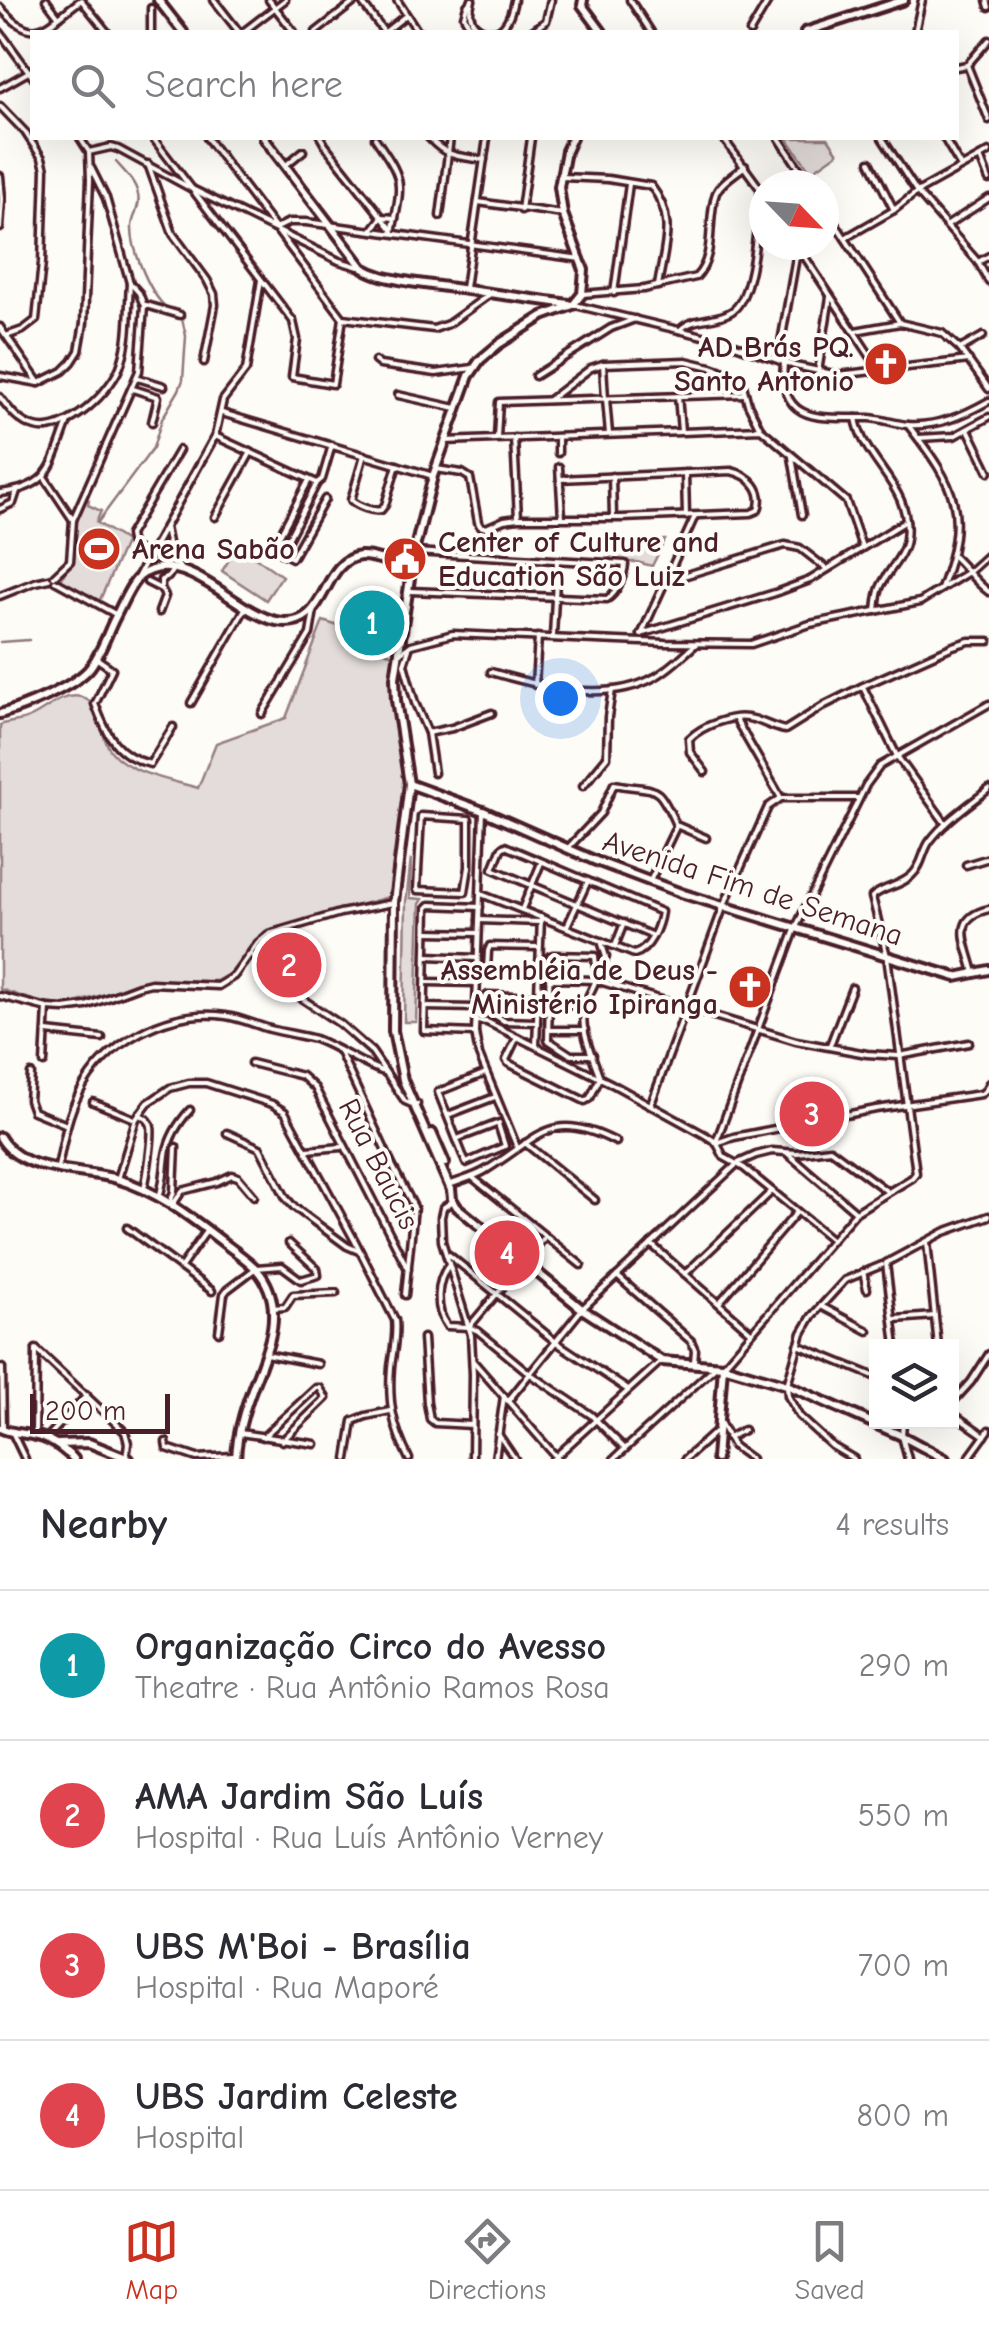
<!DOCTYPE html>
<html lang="en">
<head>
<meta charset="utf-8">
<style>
	body { margin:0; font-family:"Comic Neue",sans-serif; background:#f7f7f7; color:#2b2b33 }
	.controls { position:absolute; right:30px; bottom:30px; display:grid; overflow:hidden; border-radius:0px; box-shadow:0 10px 40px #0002 }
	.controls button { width:90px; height:90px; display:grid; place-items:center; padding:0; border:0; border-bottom:2px solid #e1e1e2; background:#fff; color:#2b2b33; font:50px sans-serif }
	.compass { position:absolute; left:749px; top:170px; width:90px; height:90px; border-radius:50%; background:#fff; box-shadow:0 10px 40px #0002; rotate:115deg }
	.scale { position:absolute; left:30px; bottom:25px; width:140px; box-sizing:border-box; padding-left:10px; border:5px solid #4a1f2b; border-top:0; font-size:28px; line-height:35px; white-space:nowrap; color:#4a1f2b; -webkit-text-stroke:8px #fdfcf7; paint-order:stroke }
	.you { position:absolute; left:560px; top:698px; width:35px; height:35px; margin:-25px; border:8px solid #fff; border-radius:50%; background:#1a73e8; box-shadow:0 0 0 15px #1a73e833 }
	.badge { display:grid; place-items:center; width:65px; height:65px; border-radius:50%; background:#c8321e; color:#fff; font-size:32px; font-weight:700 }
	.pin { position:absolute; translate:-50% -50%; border:5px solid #fff; box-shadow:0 2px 10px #0006 }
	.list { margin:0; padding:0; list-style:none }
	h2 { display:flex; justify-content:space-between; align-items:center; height:130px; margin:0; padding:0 40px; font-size:42px }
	h2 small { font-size:32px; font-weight:400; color:#7c7c81 }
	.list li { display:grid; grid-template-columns:65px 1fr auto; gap:30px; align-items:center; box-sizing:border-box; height:150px; padding:0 40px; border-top:2px solid #e1e1e2 }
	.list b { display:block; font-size:38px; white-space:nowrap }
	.list p { margin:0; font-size:32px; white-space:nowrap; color:#7c7c81 }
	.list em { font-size:32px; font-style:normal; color:#7c7c81 }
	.icon { flex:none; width:55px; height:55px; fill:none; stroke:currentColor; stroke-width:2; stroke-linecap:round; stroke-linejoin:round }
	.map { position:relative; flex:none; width:989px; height:1459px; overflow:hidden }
	.search { position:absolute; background:#fff; box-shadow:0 10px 40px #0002; left:30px; right:30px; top:30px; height:110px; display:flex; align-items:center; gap:25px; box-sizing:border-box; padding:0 35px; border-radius:0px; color:#7c7c81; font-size:38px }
	.sheet { height:730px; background:#fff }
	nav { display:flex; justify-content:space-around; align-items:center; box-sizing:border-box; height:140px; border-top:2px solid #e1e1e2; background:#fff; font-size:28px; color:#7c7c81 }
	nav a { display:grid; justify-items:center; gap:5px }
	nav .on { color:#c8321e }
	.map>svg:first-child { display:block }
	.green { fill:#e3dcda; stroke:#967e82; stroke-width:2.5 }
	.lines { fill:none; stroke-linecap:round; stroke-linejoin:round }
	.stream { stroke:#91777b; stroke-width:2.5 }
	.street-casing { stroke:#4a1f2b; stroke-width:11 }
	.secondary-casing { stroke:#4a1f2b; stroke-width:14 }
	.street { stroke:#fdfcf7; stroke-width:4 }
	.secondary { stroke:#fdfcf7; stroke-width:6 }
	.labels { text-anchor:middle; stroke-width:8; stroke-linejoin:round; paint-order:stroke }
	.poi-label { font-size:30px; font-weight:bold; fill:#4a1f2b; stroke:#fdfcf7; text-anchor:end }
	.street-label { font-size:30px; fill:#4a1f2b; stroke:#fdfcf7 }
</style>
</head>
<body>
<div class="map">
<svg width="989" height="1459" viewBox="0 0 989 1459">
	<rect width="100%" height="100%" fill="#fdfcf7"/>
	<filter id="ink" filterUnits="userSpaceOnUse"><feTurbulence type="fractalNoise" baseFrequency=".01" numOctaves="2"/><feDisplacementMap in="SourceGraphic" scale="20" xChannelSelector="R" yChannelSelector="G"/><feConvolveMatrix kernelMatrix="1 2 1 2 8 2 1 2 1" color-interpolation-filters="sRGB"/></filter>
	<g filter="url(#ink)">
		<g class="green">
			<path d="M787,138H828L838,153L811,172Z"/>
			<path d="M84,500H89L88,505L101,511L96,522L126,541L99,602L61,580L74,555L77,516Z"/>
			<path d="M665,540L652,566L637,562H610V542Z"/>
			<path d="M238,545L282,576L266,600L222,571Z"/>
			<path d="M323,621L353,631L395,657L391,701L405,777L392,896L265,931L234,971L216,981L152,980L65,1006L38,1002L0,989V725C8,722 15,722 23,720C43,715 59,692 81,697C102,702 99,737 111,751C129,774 171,780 198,788L216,743L286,718Z"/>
			<path d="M411,859L410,898L423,899L420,904L416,1022H404L406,902Z"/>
		</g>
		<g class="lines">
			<g class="stream">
				<path d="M116,162C124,171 136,182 138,195C141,206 133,215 132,226C131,249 151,299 171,311"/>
				<path d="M98,522L153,448L162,419L179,390L183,380L186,336L182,319"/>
				<path d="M0,642L29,640"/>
			</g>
			<defs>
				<g id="street">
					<path d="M46,0L58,16"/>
					<path d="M214,0L239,32"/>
					<path d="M269,0L294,32"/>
					<path d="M360,0L384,32"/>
					<path d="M397,0L418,32"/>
					<path d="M472,0C471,4 469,13 471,17C472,23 477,27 482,29C503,39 511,16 514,0"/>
					<path d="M472,0L467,6L464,16L473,32"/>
					<path d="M630,0L651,32"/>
					<path d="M987,0L989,7"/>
					<path d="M82,1L107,32"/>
					<path d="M0,7C35,48 46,25 81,0"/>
					<path d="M0,32L32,76"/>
					<path d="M151,32V8"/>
					<path d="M243,32L285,0"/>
					<path d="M316,32L357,0"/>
					<path d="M385,32L405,16"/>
					<path d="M531,32L546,21L551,0"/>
					<path d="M750,32L769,0"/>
					<path d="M915,32L922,0"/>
					<path d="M967,65L989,120"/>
					<path d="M956,67L967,65L989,40"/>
					<path d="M0,88L32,70"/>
					<path d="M0,106L25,132L42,158L45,169L42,263L36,320L23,330L6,336L0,327"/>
					<path d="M80,138L89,152"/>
					<path d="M153,138L293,321L297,339L292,377L333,384L343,318L207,138"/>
					<path d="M321,138L325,145L393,231"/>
					<path d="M375,138C403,179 403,179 393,228"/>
					<path d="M429,138C448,158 457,156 484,160"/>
					<path d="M723,138L764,194"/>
					<path d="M779,138L810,185"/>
					<path d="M882,138L917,192L978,262L989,282"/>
					<path d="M944,138L961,167"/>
					<path d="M980,157L989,180"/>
					<path d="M870,162L894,210"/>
					<path d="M148,164L173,234L207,280L214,294L215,305L204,362"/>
					<path d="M286,165L303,151"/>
					<path d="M0,176L2,199L0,228"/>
					<path d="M562,177L608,179L651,186C677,219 664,247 658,286"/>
					<path d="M478,202L563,214"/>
					<path d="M824,206L900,323L942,333L960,349L989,389"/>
					<path d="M521,210L531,138"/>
					<path d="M440,216L450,138"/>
					<path d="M948,225L989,198"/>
					<path d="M275,229L289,222H306L581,259"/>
					<path d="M372,230L382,217L395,218"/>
					<path d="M845,238L894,210L917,192L989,152"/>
					<path d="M797,245L880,371"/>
					<path d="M978,262L989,256"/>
					<path d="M465,288L487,138"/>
					<path d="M614,293L629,184"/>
					<path d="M582,294L644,289L696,277C717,256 706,219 716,193C721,182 735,174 745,166"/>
					<path d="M146,305L180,315"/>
					<path d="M575,305L724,341L795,366L838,375L969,360"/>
					<path d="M343,318L434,329L448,324L490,294"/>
					<path d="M680,330C693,316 716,322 732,311C755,296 757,216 761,189"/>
					<path d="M855,331L900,323"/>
					<path d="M7,337L39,383"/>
					<path d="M960,349L983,336"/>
					<path d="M778,359L798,246"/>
					<path d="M375,361L380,365L436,373L473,368"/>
					<path d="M784,362C778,427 825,417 870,418C883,419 895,424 908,425C938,427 964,415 989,401"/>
					<path d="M603,364L605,399"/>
					<path d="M818,372L830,297"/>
					<path d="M0,376L39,383L63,371L72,362L79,351L84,323L90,180L89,152L111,147L118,149L190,188L339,261L359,267"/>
					<path d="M535,376L611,328L635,319"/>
					<path d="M138,378L164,386"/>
					<path d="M133,389L158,397L152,422"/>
					<path d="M398,395L456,408"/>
					<path d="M678,396L681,431"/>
					<path d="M0,397C9,409 19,423 35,427C66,436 114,390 122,361C130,336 128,309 130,283"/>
					<path d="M606,399L609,434"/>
					<path d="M549,400L591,368L603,364L686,361L711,367L741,378L748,404L760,428"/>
					<path d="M222,413L433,476"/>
					<path d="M856,418C864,464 913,486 906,539C904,557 887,571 880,588C877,595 877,603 876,611"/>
					<path d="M908,425C957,488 969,512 941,589"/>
					<path d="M969,431L989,472"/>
					<path d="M215,436L317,483L322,479L332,445"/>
					<path d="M558,437V453"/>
					<path d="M497,438L499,402L745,394"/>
					<path d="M514,438L518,518"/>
					<path d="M919,438L954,436L989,417"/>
					<path d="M445,441L761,429L846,501L862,547"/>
					<path d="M364,455L351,500C357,506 373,512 381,510L385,505L397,465"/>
					<path d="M792,457L802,515"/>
					<path d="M559,467L562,517"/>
					<path d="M436,469L462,473L470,478L478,522L480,526L486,528L504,520L518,518H622L751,513L758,510C765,490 750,475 731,471L560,479"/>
					<path d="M685,473L686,516"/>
					<path d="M612,476L613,517"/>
					<path d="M45,478L73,520"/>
					<path d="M309,480L273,548L292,558L325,499"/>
					<path d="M0,493C52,487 51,465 68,422"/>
					<path d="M0,509L13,503L17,491"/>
					<path d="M215,517L251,452"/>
					<path d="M165,527L170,553L180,568"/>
					<path d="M281,553L317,483"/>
					<path d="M953,556C966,568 975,582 989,592"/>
					<path d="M149,557L131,545L129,535L179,450"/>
					<path d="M54,576L70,561L73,520L139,371L144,306L139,293L130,283L106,198L91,168"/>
					<path d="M138,576L215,436L223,400L246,370L261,280"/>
					<path d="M55,581L117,615"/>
					<path d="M667,581L785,545L800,548L827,569"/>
					<path d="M147,582L161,589"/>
					<path d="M410,591L607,599C617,593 624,576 625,564L414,552"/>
					<path d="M0,596L35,582L49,579"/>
					<path d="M159,612L165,596L161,589V580L168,577L174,568"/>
					<path d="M641,634L775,593L810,580L906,521"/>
					<path d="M641,635L695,516"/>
					<path d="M553,636L557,561"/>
					<path d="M409,649L404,664L415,703L428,733L434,773"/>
					<path d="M400,653L411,645L453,634L665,643L751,644L810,624L920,602L970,571L989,554"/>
					<path d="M96,658L112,669L95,704C106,734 117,756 150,764L173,727"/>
					<path d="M491,672C539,686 605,704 653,678C669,670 682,656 696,644"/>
					<path d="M535,685L538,637"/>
					<path d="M863,687L897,756L946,824"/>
					<path d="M191,703L246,607"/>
					<path d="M262,714L310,634L314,610"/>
					<path d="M736,720L781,798"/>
					<path d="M428,733L452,728L492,713"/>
					<path d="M705,772L690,752L689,739C702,726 733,713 753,719C764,722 774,728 785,730L825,705L863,686L953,646L969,641H989"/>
					<path d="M583,786L607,757L608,717L612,690"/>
					<path d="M483,811L475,1033L479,1055L517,1147"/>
					<path d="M421,816L469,819V867L465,892L417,890Z"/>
					<path d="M676,825L706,838"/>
					<path d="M568,848L601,813L614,784C657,792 656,780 676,825"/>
					<path d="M966,865L989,858"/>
					<path d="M650,881L676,827"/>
					<path d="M481,894L634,954C650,950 659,926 661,912L505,846L501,849L493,869L653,936"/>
					<path d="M522,909L541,863"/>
					<path d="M479,920L539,922"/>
					<path d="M567,926L588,881"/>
					<path d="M428,932L478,933"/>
					<path d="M615,946L624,923"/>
					<path d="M538,947L490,946L488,951L487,970L539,972"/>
					<path d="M251,954L298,996L340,1024L372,1052L405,1101L414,1105L417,1104"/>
					<path d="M427,956L477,958"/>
					<path d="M974,973C967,943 950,918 989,909"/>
					<path d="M599,974L606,957L601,941"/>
					<path d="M549,979L596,980L796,1041L867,1054L899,1056L969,1043"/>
					<path d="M426,982L477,983"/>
					<path d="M595,982C592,990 587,997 585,1005C578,1028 593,1056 600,1078"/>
					<path d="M0,996L47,1008L64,1009L86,1006L139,986L151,983L218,986L234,976L258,943L269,934L340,913L393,903"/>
					<path d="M549,1004L584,1006"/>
					<path d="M425,1007L476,1008"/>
					<path d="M476,1021L487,1022L612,1084L705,1135L716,1142L724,1157L744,1168L832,1240"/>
					<path d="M537,1022L504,1021L487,1010L486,997L488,995L538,997"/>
					<path d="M550,1030H585"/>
					<path d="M47,1032L102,1038"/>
					<path d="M475,1033L424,1031L427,908L430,905L480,907"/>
					<path d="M517,1037L506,1060L508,1063L585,1101L590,1098L600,1078"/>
					<path d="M830,1045L852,988"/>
					<path d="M536,1046L541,917"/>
					<path d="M340,1052L392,1165L414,1207L405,1295"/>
					<path d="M593,1055H571L548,1040L550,956L553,955L595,956L597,977"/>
					<path d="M44,1063L47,1008"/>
					<path d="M251,1063L302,1076L315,1088L408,1269"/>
					<path d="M486,1073L438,1092L466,1163L505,1146L498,1124"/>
					<path d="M31,1074L29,1100L33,1111L67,1125"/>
					<path d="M93,1102L135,1119"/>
					<path d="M651,1104L724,905L768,807L781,798H859"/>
					<path d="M139,1114C145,1118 149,1119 151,1126C153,1136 147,1177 144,1188"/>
					<path d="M448,1115L495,1097"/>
					<path d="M227,1133L260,1148L286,1198L294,1207L347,1246L361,1252"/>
					<path d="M457,1139L499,1123"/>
					<path d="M716,1142L796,927L866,785L880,766L989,704"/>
					<path d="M525,1143L595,1200"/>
					<path d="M716,1143L734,1137L876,1109L981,1094L986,1090L989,1083"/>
					<path d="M307,1150L342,1147"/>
					<path d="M787,1153L856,1212"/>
					<path d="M58,1167C63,1143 67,1117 79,1094C105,1042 168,1008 226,1016C241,1018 255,1025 270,1029C285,1033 300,1035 315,1039C339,1048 360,1064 384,1072"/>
					<path d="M472,1177L581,1265"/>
					<path d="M118,1179L136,1119L148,1103L170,1088L189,1083H206L272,1104L285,1112L355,1241L395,1320C397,1336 393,1351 391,1367C388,1403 393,1427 409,1459"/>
					<path d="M449,1185C461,1180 475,1177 486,1170C539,1138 550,1108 616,1142"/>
					<path d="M159,1197C164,1183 164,1170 166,1155C169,1138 179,1122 190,1110"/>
					<path d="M453,1201L443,1208L441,1217L442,1241L471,1335L473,1374L472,1459"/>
					<path d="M170,1204L174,1191L176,1147"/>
					<path d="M172,1206L182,1191L217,1182L232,1175L238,1177L254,1196"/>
					<path d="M127,1228L212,1291"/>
					<path d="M927,1242L938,1346"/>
					<path d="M651,1244L751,1332"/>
					<path d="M449,1255L556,1342L628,1390"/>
					<path d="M449,1265C436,1281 435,1310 447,1326L469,1327"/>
					<path d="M181,1267L207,1230"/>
					<path d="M863,1272L867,1289"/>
					<path d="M685,1274L772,1191"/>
					<path d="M617,1276L691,1341L695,1350L694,1362"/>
					<path d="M719,1303L797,1212"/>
					<path d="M821,1306L868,1331"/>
					<path d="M273,1308L285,1307L293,1295L336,1293"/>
					<path d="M895,1319L935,1316"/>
					<path d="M469,1327L478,1331L529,1373L591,1415L625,1449"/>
					<path d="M469,1327L543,1239"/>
					<path d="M219,1332L224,1294L227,1290L256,1268L282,1266L301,1280L318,1275L317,1269L289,1243"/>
					<path d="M423,1338L427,1403L430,1419L435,1423L472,1425"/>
					<path d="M798,1345L876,1377"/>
					<path d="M896,1346L886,1263L944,1232L989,1216"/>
					<path d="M36,1349L125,1432L128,1443L126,1458"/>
					<path d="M266,1354L318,1364"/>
					<path d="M473,1361L558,1459"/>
					<path d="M723,1366L856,1212L912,1178L916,1173L887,956L872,897C883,886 900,887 912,875C923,865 922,852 930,841C946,820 969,805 989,789"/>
					<path d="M2,1368L3,1428"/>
					<path d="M508,1401L582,1309L738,1163L756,1155L772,1151L797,1153L830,1149L888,1192"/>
					<path d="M952,1403L971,1382L989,1354"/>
					<path d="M952,1413L985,1436"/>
					<path d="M720,1422L733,1446L751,1459"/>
					<path d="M903,1422L902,1436L908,1459"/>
					<path d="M12,1432L25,1459"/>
					<path d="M240,1433L315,1444"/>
					<path d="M498,1434L515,1459"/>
					<path d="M35,1435L36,1350"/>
					<path d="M263,1437L316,1388H320L326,1398L282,1441"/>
					<path d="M728,1438L744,1430"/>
					<path d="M46,1439L87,1395"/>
					<path d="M166,1442L167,1448L197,1458L233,1456"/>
					<path d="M347,1459L353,1421L366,1416L390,1411"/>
					<path d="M495,1459L504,1396"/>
					<path d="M553,1459L661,1361"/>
					<path d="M614,1459L714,1368"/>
					<path d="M685,1459L715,1432"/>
					<path d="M854,1459L832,1446L799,1416L788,1396L787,1385L802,1333L812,1316L845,1280L882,1265"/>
					<path d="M968,1459L989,1430"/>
				</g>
				<g id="secondary">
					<path d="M158,0L183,32"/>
					<path d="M583,0L582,5L602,32"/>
					<path d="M805,32L904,0"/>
					<path d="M264,138L363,268C378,277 394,279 410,282L569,304"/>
					<path d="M0,714C24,707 71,688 88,670C101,655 107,633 116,616C122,605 130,584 139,577C182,543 235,613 276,621C330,631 319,561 360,556C376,555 396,566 411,571"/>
					<path d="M409,784L483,811L596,861L684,894L956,977L989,970"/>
					<path d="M432,1133L445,1163"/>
					<path d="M0,1137C22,1175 79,1168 117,1179C159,1191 194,1220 228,1246C237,1253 249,1261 257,1270C267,1281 273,1297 273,1312C274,1333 266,1352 259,1371C248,1399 237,1428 236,1459"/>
					<path d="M451,1189L452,1199L457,1207L582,1309L662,1361L723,1366L787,1385L902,1436L945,1459"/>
					<path d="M451,1190L403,1080L393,1031L394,902L409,784L396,700L395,678L414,552L433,476L469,376L480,360L499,344L543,316L573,305L582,294L584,270L563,214L559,187L566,151L572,138"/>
					<path d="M0,1428C10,1433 21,1433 32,1435C50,1438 61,1447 74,1459"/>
					<path d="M58,1444L89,1443L129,1459"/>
					<path d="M716,1459L723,1366"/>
				</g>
			</defs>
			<use href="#street" class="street-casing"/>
			<use href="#secondary" class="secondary-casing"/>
			<use href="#street" class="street"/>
			<use href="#secondary" class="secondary"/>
		</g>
	</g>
	<defs>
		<symbol id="church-disc" viewBox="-11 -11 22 22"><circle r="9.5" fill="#c8321e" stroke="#fdfcf7"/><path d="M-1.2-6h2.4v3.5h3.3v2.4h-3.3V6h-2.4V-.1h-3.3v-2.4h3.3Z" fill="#fff"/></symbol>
		<symbol id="stadium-disc" viewBox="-11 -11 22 22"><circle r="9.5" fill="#c8321e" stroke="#fdfcf7"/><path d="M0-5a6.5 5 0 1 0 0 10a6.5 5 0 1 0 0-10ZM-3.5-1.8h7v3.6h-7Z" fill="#fff"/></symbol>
		<symbol id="civic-disc" viewBox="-11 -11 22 22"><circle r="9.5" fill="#c8321e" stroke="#fdfcf7"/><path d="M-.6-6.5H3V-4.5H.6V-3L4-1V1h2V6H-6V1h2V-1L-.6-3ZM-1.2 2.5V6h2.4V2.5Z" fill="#fff"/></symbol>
	</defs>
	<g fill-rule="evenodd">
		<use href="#church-disc" x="861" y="339" width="50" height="50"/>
		<use href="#stadium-disc" x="74" y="524" width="50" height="50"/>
		<use href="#civic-disc" x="380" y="534" width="50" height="50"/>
		<use href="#church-disc" x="725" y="962" width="50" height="50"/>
	</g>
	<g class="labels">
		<g class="poi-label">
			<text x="854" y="357">AD Brás PQ.<tspan x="854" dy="34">Santo Antonio</tspan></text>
			<text x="438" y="552" text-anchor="start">Center of Culture and<tspan x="438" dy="34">Education São Luiz</tspan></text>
			<text x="132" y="559" text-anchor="start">Arena Sabão</text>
			<text x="718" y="980">Assembléia de Deus -<tspan x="718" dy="34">Ministério Ipiranga</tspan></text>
		</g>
		<g class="street-label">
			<text transform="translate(753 888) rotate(18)" y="10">Avenida Fim de Semana</text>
			<text transform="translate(379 1164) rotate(63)" y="10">Rua Baucis</text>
		</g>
	</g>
</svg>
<div class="controls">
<button><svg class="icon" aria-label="layers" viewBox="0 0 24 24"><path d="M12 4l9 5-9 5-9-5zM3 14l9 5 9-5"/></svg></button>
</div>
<svg class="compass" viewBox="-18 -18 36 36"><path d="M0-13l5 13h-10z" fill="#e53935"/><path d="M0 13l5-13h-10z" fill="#7c7c81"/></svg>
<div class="scale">200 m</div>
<div class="you"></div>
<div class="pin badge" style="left:372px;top:623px;background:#0f9aa8">1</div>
<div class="pin badge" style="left:289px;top:965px;background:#e0444e">2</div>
<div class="pin badge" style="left:812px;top:1114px;background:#e0444e">3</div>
<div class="pin badge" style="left:507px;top:1253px;background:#e0444e">4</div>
<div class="search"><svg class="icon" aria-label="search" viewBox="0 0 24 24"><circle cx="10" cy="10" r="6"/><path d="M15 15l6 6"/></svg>Search here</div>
</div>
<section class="sheet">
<h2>Nearby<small>4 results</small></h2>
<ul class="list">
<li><span class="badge" style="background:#0f9aa8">1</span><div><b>Organização Circo do Avesso</b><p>Theatre · Rua Antônio Ramos Rosa</p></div><em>290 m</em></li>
<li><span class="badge" style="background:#e0444e">2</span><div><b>AMA Jardim São Luís</b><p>Hospital · Rua Luís Antônio Verney</p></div><em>550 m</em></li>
<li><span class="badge" style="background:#e0444e">3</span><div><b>UBS M'Boi - Brasília</b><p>Hospital · Rua Maporé</p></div><em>700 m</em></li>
<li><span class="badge" style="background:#e0444e">4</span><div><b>UBS Jardim Celeste</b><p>Hospital</p></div><em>800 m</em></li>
</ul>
</section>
<nav>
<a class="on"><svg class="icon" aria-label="map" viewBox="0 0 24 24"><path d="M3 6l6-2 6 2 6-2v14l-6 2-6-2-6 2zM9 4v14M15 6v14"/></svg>Map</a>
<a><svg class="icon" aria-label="directions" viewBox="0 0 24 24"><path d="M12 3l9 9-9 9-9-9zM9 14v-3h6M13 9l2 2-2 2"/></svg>Directions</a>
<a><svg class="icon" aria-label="saved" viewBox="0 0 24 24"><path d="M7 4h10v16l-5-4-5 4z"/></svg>Saved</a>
</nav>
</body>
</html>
